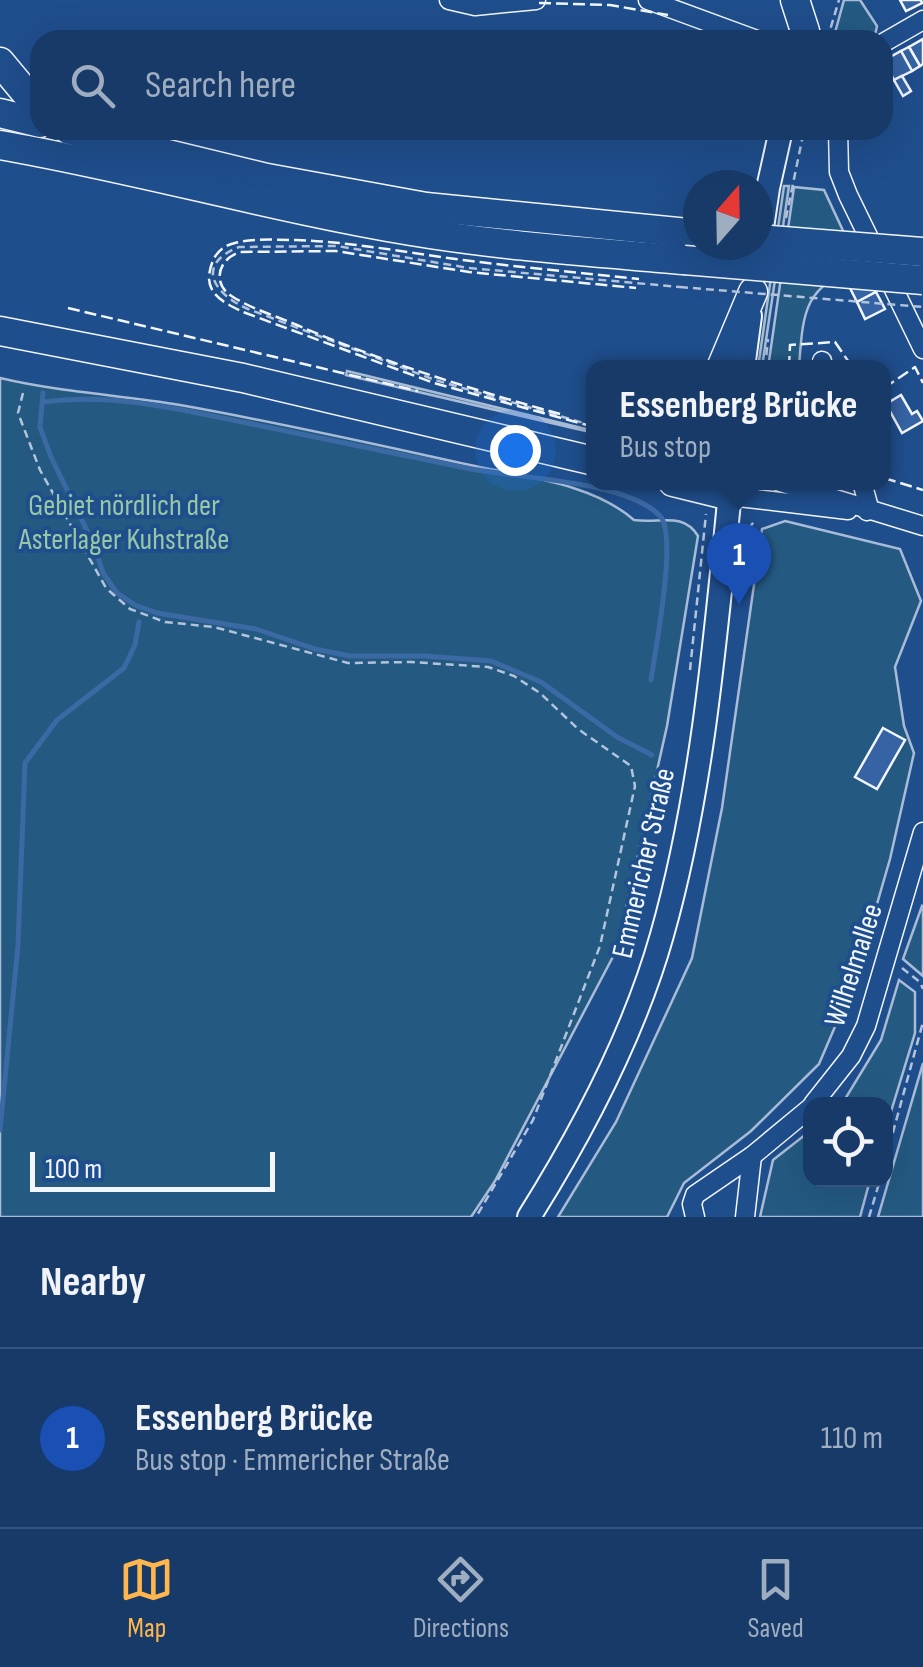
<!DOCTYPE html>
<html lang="en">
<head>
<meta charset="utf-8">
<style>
	body { margin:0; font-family:"Sofia Sans Condensed",sans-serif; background:#244571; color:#f1f3f6 }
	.controls { position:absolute; right:30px; bottom:30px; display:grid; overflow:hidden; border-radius:20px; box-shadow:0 10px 40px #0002 }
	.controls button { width:90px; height:90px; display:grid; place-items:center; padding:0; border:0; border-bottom:2px solid #36547d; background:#173a69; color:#f1f3f6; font:50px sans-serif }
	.compass { position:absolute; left:683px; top:170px; width:90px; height:90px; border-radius:50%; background:#173a69; box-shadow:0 10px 40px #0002; rotate:20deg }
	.scale { position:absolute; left:30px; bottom:25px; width:245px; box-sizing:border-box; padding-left:10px; border:5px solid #f2f6ff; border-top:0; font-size:28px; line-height:35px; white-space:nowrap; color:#f2f6ff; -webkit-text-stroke:8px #1f4e8c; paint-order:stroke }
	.you { position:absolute; left:515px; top:450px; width:35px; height:35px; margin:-25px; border:8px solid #fff; border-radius:50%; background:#1a73e8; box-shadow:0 0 0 15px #1a73e833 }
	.badge { display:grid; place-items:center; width:65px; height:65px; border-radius:50%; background:#ffb74d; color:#fff; font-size:32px; font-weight:700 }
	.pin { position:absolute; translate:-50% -82px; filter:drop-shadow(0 2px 5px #0008) }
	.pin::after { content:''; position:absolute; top:52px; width:35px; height:30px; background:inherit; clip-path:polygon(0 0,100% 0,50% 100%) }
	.popup { position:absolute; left:586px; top:360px; width:305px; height:130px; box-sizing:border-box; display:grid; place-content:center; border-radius:20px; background:#173a69; filter:drop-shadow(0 2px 8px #0005); font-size:32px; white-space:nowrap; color:#9eadc0 }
	.popup b { font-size:38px; color:#f1f3f6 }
	.popup::after { content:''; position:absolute; left:50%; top:100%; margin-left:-20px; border:20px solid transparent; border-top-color:#173a69 }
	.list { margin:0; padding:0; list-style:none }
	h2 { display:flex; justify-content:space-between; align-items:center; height:130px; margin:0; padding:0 40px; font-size:42px }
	h2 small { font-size:32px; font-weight:400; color:#9eadc0 }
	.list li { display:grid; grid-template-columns:65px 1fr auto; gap:30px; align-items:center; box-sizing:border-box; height:180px; padding:0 40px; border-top:2px solid #36547d }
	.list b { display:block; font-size:38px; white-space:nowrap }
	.list p { margin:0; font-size:32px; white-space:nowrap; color:#9eadc0 }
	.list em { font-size:32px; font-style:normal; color:#9eadc0 }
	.icon { flex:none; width:55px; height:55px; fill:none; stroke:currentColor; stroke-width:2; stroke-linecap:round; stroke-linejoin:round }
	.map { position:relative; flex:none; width:923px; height:1217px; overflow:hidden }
	.search { position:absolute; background:#173a69; box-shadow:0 10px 40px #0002; left:30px; right:30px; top:30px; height:110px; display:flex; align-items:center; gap:25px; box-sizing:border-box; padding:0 35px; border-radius:30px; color:#9eadc0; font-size:38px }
	.sheet { height:310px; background:#173a69 }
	nav { display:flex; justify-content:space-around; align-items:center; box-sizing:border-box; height:140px; border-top:2px solid #36547d; background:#173a69; font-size:28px; color:#9eadc0 }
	nav a { display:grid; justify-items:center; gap:5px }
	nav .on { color:#ffb74d }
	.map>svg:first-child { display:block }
	.green { fill:#245a82; stroke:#a8bbd7; stroke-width:2.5 }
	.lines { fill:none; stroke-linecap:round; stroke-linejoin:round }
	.stream { stroke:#3b69a3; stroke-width:5 }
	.building { fill:#3563a3; stroke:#f2f6ff; stroke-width:2.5 }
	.minor-casing { stroke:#f2f6ff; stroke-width:21 }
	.major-casing { stroke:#f2f6ff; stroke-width:26 }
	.highway-casing { stroke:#f2f6ff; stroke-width:31 }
	.path { stroke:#b3c4dc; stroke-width:2.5; stroke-dasharray:8 5; stroke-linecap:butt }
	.minor { stroke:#1f4e8c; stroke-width:18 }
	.major { stroke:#1f4e8c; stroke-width:22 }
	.highway { stroke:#1f4e8c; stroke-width:28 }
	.highway-bridge-casing { stroke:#f2f6ff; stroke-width:31; stroke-linecap:butt }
	.path-bridge { stroke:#b3c4dc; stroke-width:2.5; stroke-dasharray:8 5; stroke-linecap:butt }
	.highway-bridge { stroke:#1f4e8c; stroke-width:28 }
	.fence { stroke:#f2f6ff; stroke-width:2.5; stroke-dasharray:12 5; stroke-linecap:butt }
	.labels { text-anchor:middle; stroke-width:8; stroke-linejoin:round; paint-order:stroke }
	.park-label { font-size:30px; fill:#97c8a6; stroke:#1f4e8c }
	.street-label { font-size:30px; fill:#f2f6ff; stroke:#1f4e8c }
</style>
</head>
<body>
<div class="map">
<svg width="923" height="1217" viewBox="0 0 923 1217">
	<rect width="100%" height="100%" fill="#1f4e8c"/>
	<g class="green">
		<path d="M844,0H860L877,26L874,40H833Z"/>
		<path d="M784,186H789L762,367L758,368Z"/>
		<path d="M794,187L824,190L860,267C803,286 803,313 799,367L768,368Z"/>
		<path d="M347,371L594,431V433L346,375Z"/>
		<path d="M0,378C59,392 120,395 180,405C277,422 374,444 470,465C524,477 592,483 634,520C659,524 683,511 698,536L667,726L617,949L495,1181L471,1217H0Z"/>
		<path d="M785,521L900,549L921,601L895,667L904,726L914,753L890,859L855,980L819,1064L751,1131L684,1183L667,1217H558L616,1122L692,958L722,808L762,529Z"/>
		<path d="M922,906L923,907V976L903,959Z"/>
		<path d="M899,980L915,992V1033L886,1128V1104H842L881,1040Z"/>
		<path d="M923,1063V1217H878Z"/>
		<path d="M810,1131V1180H870L860,1217H760L773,1160Z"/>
	</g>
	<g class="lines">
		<g class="stream">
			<path d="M43,393L40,427L51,457L94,545L103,573L117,593L135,605L157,613L256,629L315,649L350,656H425L491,661L541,682L617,737L652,755"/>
			<path d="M44,402C111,392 182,410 247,423C322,438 396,454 471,469C518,478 627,481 660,516C678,535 655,651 651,680"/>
			<path d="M0,1130L18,945L25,763L57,720L124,668L135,645L139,622"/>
		</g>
	</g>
	<g class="building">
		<path d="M900,0H921L922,3L906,11Z"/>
		<path d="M923,39V64L920,66L909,47Z"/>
		<path d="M909,47L920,66L912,71L901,51Z"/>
		<path d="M901,51L912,71L894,80L883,61Z"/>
		<path d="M902,76L911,91L903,96L894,80Z"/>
		<path d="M868,276L876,292L857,302L849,286Z"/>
		<path d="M876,292L885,309L865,319L857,302Z"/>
		<path d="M901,395L912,414L917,411L923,421L902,433L886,404Z"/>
		<path d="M883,728L905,740L877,789L855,777Z"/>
	</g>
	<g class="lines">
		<defs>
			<g id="minor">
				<path d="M449,0L475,6L536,0"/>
				<path d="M648,0L757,40"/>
				<path d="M883,43L923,20"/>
				<path d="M838,130L839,172L848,195L923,349"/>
				<path d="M822,361L823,368"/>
				<path d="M780,482L923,526"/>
				<path d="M862,482L868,504L867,511"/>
				<path d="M730,496L848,510"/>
				<path d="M813,1104L851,1056L866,1026L923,832"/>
				<path d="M695,1217L692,1204L695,1195L752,1156L810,1108"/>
				<path d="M745,1217L752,1156"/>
			</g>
			<g id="major">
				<path d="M758,254L768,188L781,130"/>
				<path d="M743,368L750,316"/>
				<path d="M529,1217C583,1131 634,1034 662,935C703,791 716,631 731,482"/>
			</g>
			<g id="highway">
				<path d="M795,0L805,31"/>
				<path d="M0,62L40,110"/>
				<path d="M0,113L40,123"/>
				<path d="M69,130L267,178L426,207L698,234"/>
				<path d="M0,145C138,169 273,208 411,231C501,246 593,252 684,260"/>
				<path d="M0,331L243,378L594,461"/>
				<path d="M721,368L753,292"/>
				<path d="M673,482L730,496"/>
			</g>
		</defs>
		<use href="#minor" class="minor-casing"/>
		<use href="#major" class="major-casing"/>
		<use href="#highway" class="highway-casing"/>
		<g class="path">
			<path d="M778,40L780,31"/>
			<path d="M827,40L839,0"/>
			<path d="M786,218L804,130"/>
			<path d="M765,368L768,339"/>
			<path d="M23,393L18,413L40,470L106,588L130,609L165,622L214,627L348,663L411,662L488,667L514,676L540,693L578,729L631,766L635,786L600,946L533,1120L476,1217"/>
			<path d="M594,426L435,380L248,309C214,294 194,265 239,247L337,246L469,268L680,287"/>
			<path d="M744,568L749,528L756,519"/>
			<path d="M690,670L706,514"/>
			<path d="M902,968L920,982L923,989"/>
			<path d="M886,1158L923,1022"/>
			<path d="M869,1217L880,1180"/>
		</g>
		<use href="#minor" class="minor"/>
		<use href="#major" class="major"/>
		<use href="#highway" class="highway"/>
		<defs>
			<g id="highway-bridge">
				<path d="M758,239L923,252"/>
				<path d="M684,260L923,280"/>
			</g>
		</defs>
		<use href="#highway-bridge" class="highway-bridge-casing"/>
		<path class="path-bridge" d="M680,287L923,307"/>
		<use href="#highway-bridge" class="highway-bridge"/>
		<g class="fence">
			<path d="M539,3L610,5L668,15"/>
			<path d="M68,308L418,391"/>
			<path d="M789,368L790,345L835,342L853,368"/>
			<path d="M884,388L915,367L923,383"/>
			<path d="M560,414C471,389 382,362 297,325C276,316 252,309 233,297C211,284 218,259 240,252L336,251L469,272L636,288"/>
			<path d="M594,427L434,383L243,312C227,304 208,296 209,276C211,259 218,247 235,243C255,238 276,240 296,240C355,242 413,254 471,261C527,268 583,273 639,279"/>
			<path d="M884,478L923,490"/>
		</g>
	</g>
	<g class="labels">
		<g class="park-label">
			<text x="124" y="515">Gebiet nördlich der<tspan x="124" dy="34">Asterlager Kuhstraße</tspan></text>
		</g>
		<g class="street-label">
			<text transform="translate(643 863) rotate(-77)" y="10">Emmericher Straße</text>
			<text transform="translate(853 965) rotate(-72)" y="10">Wilhelmallee</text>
		</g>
	</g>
</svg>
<div class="controls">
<button><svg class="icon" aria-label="locate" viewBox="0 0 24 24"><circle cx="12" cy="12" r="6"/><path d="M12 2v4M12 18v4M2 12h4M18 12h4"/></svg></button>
</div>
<svg class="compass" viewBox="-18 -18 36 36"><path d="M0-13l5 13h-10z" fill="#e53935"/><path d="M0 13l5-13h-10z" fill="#9eadc0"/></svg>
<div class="scale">100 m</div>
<div class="you"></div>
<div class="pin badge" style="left:739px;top:605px;background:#1a4fb4">1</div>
<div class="popup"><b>Essenberg Brücke</b>Bus stop</div>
<div class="search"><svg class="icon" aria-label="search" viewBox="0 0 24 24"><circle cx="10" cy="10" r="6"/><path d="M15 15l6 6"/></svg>Search here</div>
</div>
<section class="sheet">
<h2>Nearby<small></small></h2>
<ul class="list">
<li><span class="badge" style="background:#1a4fb4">1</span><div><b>Essenberg Brücke</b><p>Bus stop · Emmericher Straße</p></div><em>110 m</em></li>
</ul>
</section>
<nav>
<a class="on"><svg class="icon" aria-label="map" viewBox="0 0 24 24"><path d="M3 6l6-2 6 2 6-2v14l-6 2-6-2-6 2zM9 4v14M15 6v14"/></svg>Map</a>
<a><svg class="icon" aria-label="directions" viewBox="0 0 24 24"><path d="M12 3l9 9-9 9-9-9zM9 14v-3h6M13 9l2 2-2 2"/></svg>Directions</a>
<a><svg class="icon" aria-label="saved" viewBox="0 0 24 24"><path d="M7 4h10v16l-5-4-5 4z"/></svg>Saved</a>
</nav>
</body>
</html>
